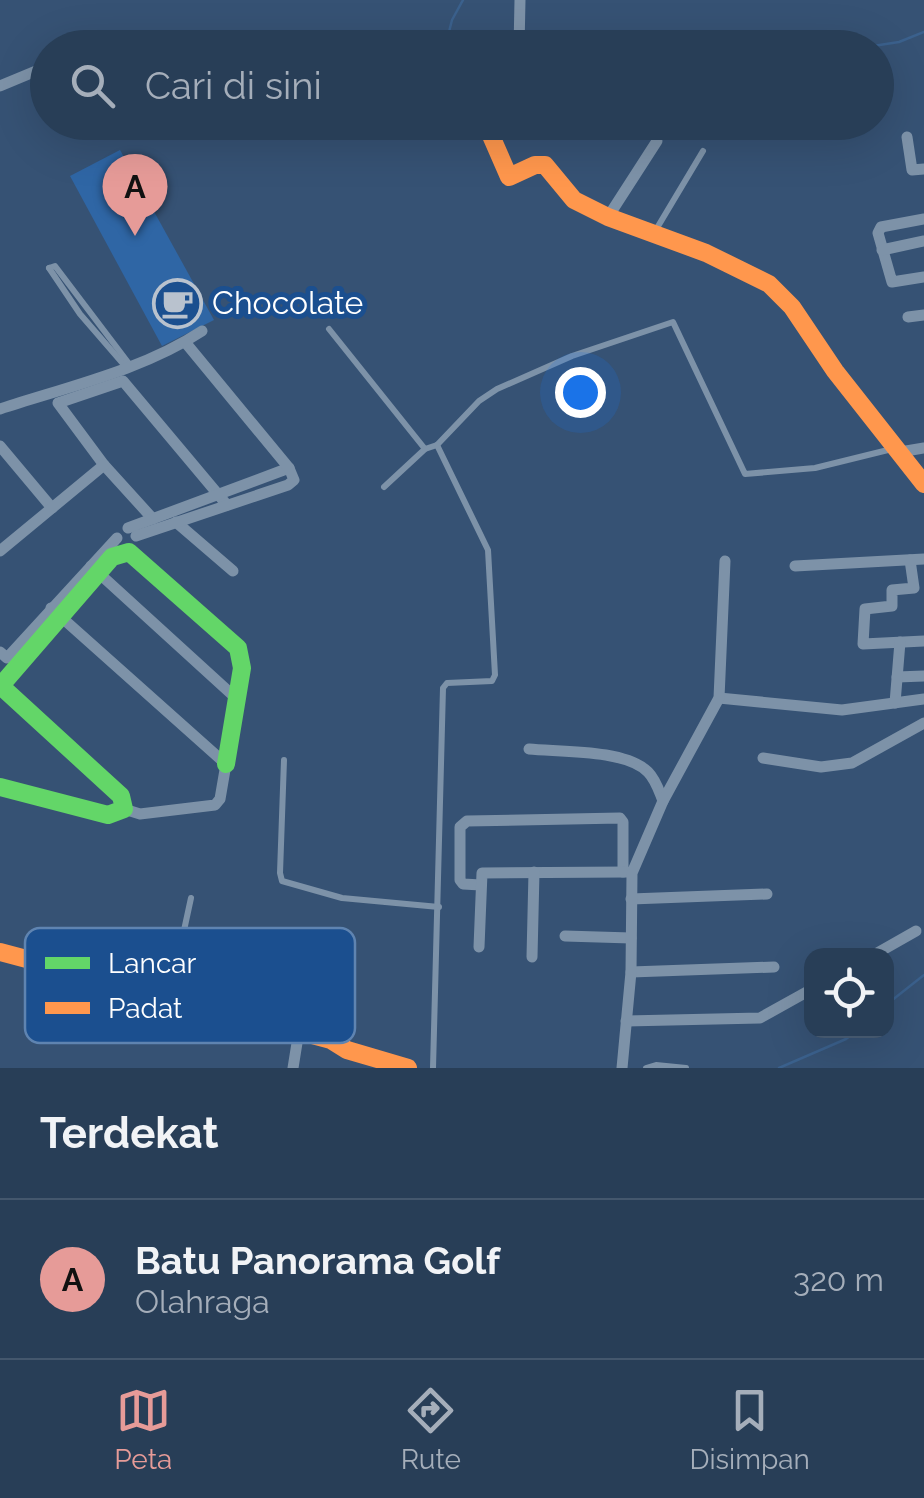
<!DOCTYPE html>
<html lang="id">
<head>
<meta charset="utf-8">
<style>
	body { margin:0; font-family:Raleway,sans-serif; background:#344961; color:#f1f3f6 }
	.controls { position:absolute; right:30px; bottom:30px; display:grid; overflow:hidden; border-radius:20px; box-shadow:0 10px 40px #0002 }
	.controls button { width:90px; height:90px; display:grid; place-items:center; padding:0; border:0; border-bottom:2px solid #44576d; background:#283e57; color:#f1f3f6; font:50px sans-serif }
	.you { position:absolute; left:580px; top:392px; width:35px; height:35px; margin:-25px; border:8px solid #fff; border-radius:50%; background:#1a73e8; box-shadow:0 0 0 15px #1a73e833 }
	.badge { display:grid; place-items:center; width:65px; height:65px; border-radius:50%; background:#e69b98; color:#111; font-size:32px; font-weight:700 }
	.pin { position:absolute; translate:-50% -82px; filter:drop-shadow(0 2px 5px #0008) }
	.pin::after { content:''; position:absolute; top:52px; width:35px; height:30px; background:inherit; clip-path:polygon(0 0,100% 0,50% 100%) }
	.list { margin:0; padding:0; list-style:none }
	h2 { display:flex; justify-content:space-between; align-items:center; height:130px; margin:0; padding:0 40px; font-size:42px }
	h2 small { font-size:32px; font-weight:400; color:#a5aeba }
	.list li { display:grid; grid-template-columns:65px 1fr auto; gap:30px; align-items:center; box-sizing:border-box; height:160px; padding:0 40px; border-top:2px solid #44576d }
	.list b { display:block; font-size:38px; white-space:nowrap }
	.list p { margin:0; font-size:32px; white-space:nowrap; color:#a5aeba }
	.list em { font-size:32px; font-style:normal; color:#a5aeba }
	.icon { flex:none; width:55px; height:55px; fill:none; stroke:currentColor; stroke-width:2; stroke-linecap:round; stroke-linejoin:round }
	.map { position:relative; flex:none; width:924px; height:1068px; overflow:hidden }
	.search { position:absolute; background:#283e57; box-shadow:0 10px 40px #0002; left:30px; right:30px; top:30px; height:110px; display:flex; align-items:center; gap:25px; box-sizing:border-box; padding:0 35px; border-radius:55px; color:#a5aeba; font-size:38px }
	.sheet { height:290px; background:#283e57 }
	nav { display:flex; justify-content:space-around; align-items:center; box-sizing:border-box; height:140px; border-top:2px solid #44576d; background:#283e57; font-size:28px; color:#a5aeba }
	nav a { display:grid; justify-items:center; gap:5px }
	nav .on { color:#e69b98 }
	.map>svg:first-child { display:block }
	.pitch { fill:#2f66a5 }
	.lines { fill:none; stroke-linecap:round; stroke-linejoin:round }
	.stream { stroke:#3b618d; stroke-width:2.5 }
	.lane { stroke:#7d92a8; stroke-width:6 }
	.street { stroke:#7d92a8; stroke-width:11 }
	.fast { stroke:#63d668; stroke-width:18 }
	.slow { stroke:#ff974d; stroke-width:18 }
	.labels { text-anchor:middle; stroke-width:10; stroke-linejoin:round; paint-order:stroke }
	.poi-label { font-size:32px; fill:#fff; stroke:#1b4f8f; text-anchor:start }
	.key { fill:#1b4f8f; stroke:#5f84b1; stroke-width:2.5 }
	.key-label { font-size:28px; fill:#fff }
</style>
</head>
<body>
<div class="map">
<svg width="924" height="1068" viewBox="0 0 924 1068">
	<rect width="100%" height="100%" fill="#365274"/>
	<path class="pitch" d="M120,150L214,320L162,346L70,176Z"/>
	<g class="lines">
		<g class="stream">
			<path d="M445,48L452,20L463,0"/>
			<path d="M860,48L899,42L924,32"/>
			<path d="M585,122L595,138L609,137L632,122"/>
			<path d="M763,122L801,135L816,134L823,122"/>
			<path d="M886,1005L924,975"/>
			<path d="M779,1068L846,1039L857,1030"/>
		</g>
		<g class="lane">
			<path d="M654,233L703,151"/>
			<path d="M49,268L55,266L130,365"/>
			<path d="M49,268L80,314L125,366"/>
			<path d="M329,329L425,449"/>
			<path d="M384,487L425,449L437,445L479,401L497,389L572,356L673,322L745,474L815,468L892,449"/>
			<path d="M284,760L280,873L282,881L342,898L439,907"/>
			<path d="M170,995L191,898"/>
			<path d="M433,1068L443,688L447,683L492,681L495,675L488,550L437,445"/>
			<path d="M646,1068L656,1065L686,1068"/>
		</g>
		<g class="street">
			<path d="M519,48L520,0"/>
			<path d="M0,86L48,66"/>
			<path d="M907,137L912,170L924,169"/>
			<path d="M608,217L657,141"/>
			<path d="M924,219L881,227L878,233L892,282L924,277"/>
			<path d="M882,250L924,241"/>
			<path d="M908,317L924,315"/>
			<path d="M0,409C67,387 143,370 202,331"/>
			<path d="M0,446L52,508"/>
			<path d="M900,452L924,448"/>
			<path d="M153,519L104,465L58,403L123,381L227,505"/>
			<path d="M176,522L233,571"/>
			<path d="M128,528L289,468"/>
			<path d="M136,536L288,485L294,480L289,468L185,342"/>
			<path d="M0,551L104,465"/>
			<path d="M910,560L914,588L892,590V606L865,609L863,644L924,641"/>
			<path d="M91,566L238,700"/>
			<path d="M795,566L924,559"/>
			<path d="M51,608L226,764L220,799L215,805L140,814L124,809"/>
			<path d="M0,652L7,658L117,538"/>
			<path d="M897,677L924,676"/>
			<path d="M719,698L842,710L924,699"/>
			<path d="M895,703L900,642"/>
			<path d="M529,749C560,752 625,749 648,772C656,780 659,791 663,801"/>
			<path d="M763,758L821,767L852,763L924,723"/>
			<path d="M481,885L463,884L460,880V827L467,821L620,818L623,822V872"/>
			<path d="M631,899L767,894"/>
			<path d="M565,936L631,938"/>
			<path d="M479,947L482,873L627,872"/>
			<path d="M872,956L916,931"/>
			<path d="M532,957L534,872"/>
			<path d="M631,972L774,967"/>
			<path d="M626,1021L760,1018L812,989"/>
			<path d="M293,1068L297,1043"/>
			<path d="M622,1068L631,972L632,873L663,801L719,698L725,561"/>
		</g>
		<path class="fast" d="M0,787L108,815L124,809L121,796L4,689L3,683L112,557L129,552L238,648L242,668L226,764"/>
		<g class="slow">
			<path d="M485,122L509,177L535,165H545L574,200L608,217L706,253L769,284L792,307L835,371L924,484"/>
			<path d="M0,952L331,1040L347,1050L408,1068"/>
		</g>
	</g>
	<defs>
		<symbol id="cafe-ring" viewBox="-11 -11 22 22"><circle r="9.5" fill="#1b4f8f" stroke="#b9c2ce" stroke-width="1.5"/><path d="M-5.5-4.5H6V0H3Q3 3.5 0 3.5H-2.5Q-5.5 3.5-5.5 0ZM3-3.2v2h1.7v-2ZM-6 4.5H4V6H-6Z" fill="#b9c2ce"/></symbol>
	</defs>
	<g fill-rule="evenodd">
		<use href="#cafe-ring" x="150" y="276" width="55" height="55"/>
	</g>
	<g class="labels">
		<g class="poi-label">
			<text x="212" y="314">Chocolate</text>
		</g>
	</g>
	<rect x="25" y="928" width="330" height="115" rx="15" class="key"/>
	<rect x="45" y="957" width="45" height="12" fill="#63d668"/>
	<rect x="45" y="1002" width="45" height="12" fill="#ff974d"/>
	<g class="key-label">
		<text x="108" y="973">Lancar</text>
		<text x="108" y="1018">Padat</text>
	</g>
</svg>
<div class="controls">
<button><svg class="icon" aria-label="locate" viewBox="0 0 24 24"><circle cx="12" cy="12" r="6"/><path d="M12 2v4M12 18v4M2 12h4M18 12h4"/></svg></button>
</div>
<div class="you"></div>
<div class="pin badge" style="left:135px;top:236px">A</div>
<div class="search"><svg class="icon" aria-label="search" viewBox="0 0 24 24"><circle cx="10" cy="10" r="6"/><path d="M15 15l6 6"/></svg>Cari di sini</div>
</div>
<section class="sheet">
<h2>Terdekat<small></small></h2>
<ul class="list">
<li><span class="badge">A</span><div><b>Batu Panorama Golf</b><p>Olahraga</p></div><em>320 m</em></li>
</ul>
</section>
<nav>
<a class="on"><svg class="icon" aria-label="map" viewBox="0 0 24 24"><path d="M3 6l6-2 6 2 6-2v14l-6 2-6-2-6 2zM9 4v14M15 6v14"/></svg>Peta</a>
<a><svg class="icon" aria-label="directions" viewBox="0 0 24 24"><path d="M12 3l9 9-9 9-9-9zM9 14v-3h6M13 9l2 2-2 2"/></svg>Rute</a>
<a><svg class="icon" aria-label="saved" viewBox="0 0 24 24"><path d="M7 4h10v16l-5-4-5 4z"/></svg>Disimpan</a>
</nav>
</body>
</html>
